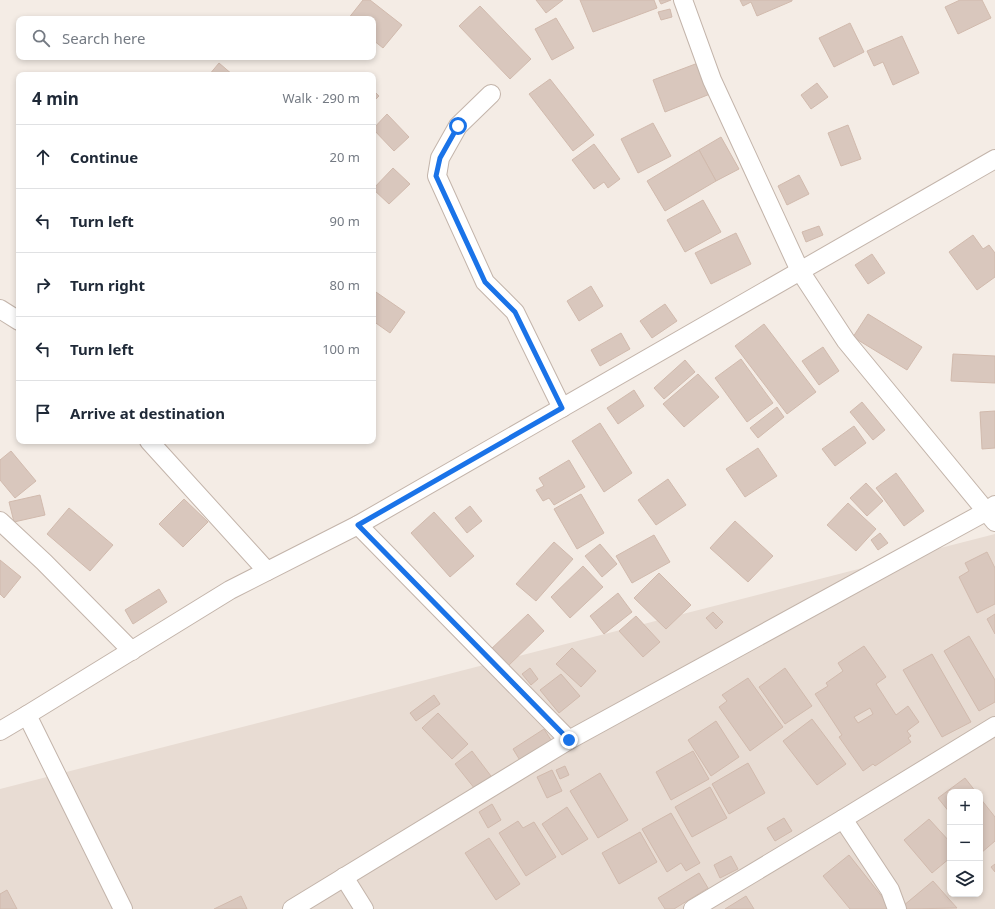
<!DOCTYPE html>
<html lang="en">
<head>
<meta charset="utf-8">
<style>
	body { margin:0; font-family:"Noto Sans",sans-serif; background:#f6f6f7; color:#1f2937 }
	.controls { position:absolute; right:12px; bottom:12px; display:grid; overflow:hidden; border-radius:8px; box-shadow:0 2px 6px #0003 }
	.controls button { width:36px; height:36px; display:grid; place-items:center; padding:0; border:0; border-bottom:1px solid #e0e1e3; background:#fff; color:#1f2937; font:20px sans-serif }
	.stop { position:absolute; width:12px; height:12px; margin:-9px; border:3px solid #1a73e8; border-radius:50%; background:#fff }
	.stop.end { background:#1a73e8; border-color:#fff; box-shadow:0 1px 4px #0008 }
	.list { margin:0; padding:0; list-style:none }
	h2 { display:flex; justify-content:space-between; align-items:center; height:52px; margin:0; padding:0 16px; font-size:17px }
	h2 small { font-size:13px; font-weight:400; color:#747a83 }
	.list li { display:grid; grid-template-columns:26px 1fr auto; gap:12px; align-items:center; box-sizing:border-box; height:64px; padding:0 16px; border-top:1px solid #e0e1e3 }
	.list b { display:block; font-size:15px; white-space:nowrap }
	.list em { font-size:13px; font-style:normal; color:#747a83 }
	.icon { flex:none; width:22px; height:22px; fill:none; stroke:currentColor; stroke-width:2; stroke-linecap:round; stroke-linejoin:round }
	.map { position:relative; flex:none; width:995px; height:909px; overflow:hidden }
	.search { position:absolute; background:#fff; box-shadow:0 2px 6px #0003; left:16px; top:16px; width:360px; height:44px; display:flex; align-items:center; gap:10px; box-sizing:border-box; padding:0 14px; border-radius:8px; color:#747a83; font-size:15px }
	.panel { position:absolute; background:#fff; box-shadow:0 2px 6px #0003; left:16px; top:72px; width:360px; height:372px; border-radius:8px }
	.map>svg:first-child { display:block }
	.residential { fill:#e8dcd3; fill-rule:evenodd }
	.building { fill:#d9c7bd; stroke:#d1baad; fill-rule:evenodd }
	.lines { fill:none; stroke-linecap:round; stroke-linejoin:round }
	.minor-casing { stroke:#c3b4aa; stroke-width:20 }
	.minor { stroke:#fff; stroke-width:18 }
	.route { stroke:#1a73e8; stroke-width:5 }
</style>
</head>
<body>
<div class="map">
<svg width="995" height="909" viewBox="0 0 995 909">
	<rect width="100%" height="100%" fill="#f4ece5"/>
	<path class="residential" d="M995,534V909H0V789ZM950,792H980V894H950Z"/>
	<g class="building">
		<path d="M363,0H370L402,25L383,48L373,40V19H348Z"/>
		<path d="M536,0H563L546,13Z"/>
		<path d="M580,0H654L657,8L593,32Z"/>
		<path d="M659,0H671L661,4Z"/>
		<path d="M740,0H792V1L757,16L751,2L743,6Z"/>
		<path d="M960,0H982L991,18L958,34L945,7Z"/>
		<path d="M480,6L531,59L510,79L459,26Z"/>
		<path d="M670,9L672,17L661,20L658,12Z"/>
		<path d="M556,18L574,48L552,60L535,29Z"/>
		<path d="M850,23L864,52L834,67L819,38Z"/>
		<path d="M902,36L919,73L893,85L883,62L874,66L867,51Z"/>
		<path d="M219,63L233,75H209Z"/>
		<path d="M698,63L710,94L665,112L653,80Z"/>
		<path d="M550,79L594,135L573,151L529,94Z"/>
		<path d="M817,83L828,97L811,109L801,95Z"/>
		<path d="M373,90L379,96L373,102Z"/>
		<path d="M387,114L409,137L394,151L373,129Z"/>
		<path d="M653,123L671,156L638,173L621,139Z"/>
		<path d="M848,125L861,159L841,166L828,133Z"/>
		<path d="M721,137L739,169L716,181L699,150Z"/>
		<path d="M594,144L620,179L608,188L604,182L594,189L572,160Z"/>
		<path d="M699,150L716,181L665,211L647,181Z"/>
		<path d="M393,168L410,184L389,204L373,189Z"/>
		<path d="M799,175L809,194L787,205L778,186Z"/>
		<path d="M703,200L721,232L685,252L667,220Z"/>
		<path d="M819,226L823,235L806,242L802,232Z"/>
		<path d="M736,233L751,264L711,284L695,253Z"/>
		<path d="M973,235L983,249L989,245L995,253V277L977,290L949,252Z"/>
		<path d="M872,254L885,273L868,284L855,265Z"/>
		<path d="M591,286L603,306L579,321L567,301Z"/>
		<path d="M373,290L405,312L390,333L373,321Z"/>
		<path d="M665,304L677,321L652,338L640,321Z"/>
		<path d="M868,314L922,347L907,370L853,337Z"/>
		<path d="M764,324L816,392L787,414L735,346Z"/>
		<path d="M621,333L630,349L600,366L591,350Z"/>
		<path d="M823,347L839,371L819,385L802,361Z"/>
		<path d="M953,354L995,356V383L951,381Z"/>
		<path d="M741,359L773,403L747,422L715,378Z"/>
		<path d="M685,360L695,372L664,399L654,388Z"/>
		<path d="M698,374L719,397L684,427L663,404Z"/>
		<path d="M634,390L644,406L618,424L607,408Z"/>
		<path d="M862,402L885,430L873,440L850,412Z"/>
		<path d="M777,407L784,417L758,438L750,428Z"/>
		<path d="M995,411V448L982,449L980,412Z"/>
		<path d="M600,423L632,473L604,492L572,441Z"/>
		<path d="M854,426L866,443L835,466L822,449Z"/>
		<path d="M758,448L777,476L745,497L726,469Z"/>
		<path d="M11,451L36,481L15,498L0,480V460Z"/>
		<path d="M569,460L585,487L554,505L549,498L543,501L536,490L544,486L539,478Z"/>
		<path d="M896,473L924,511L904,526L876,488Z"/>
		<path d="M668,479L686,505L656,525L638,500Z"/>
		<path d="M866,483L883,501L867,516L850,498Z"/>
		<path d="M581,494L604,533L577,549L554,509Z"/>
		<path d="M40,495L45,515L14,522L9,502Z"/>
		<path d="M184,499L208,522L183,547L159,524Z"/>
		<path d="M848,503L876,529L856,551L827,525Z"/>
		<path d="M470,506L482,521L467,533L455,518Z"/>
		<path d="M69,508L113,545L90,571L47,534Z"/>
		<path d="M434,512L474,556L450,577L411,533Z"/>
		<path d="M735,521L773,556L748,582L710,548Z"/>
		<path d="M880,533L888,543L878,550L871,540Z"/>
		<path d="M654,535L670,562L632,583L616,556Z"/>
		<path d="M554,542L573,559L536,601L516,584Z"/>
		<path d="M600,544L617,564L602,577L585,556Z"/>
		<path d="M987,552L995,568V604L977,613L959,577L969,571L965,563Z"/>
		<path d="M0,560L21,577L4,598L0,594Z"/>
		<path d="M583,566L603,587L570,618L551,597Z"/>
		<path d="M659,573L691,605L666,629L634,598Z"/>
		<path d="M159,589L167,602L133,624L125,610Z"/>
		<path d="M618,593L632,612L604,634L590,616Z"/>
		<path d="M713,612L723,622L716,629L706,618Z"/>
		<path d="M528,614L544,631L506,668L489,651Z"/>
		<path d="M995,614V634L987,619Z"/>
		<path d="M636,616L660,642L643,657L619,631Z"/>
		<path d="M969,636L995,680V702L979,711L944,651Z"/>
		<path d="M864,646L886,677L876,684L896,715L908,706L919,722L907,731L911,736L908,738L911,742L875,766L873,764L863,771L839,737L842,735L815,694L828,686L826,683L843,671L838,663ZM870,708L873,714L858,723L854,717Z"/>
		<path d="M572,648L596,671L581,687L556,664Z"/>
		<path d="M932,654L971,722L942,737L903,670Z"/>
		<path d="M530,668L538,679L531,685L522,674Z"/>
		<path d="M785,668L812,706L785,724L759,687Z"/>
		<path d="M561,674L580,696L559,713L540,690Z"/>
		<path d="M748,678L783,727L750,751L719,707L727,701L722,695Z"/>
		<path d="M434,695L440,704L416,721L410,713Z"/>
		<path d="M438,713L468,744L452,759L422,728Z"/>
		<path d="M812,719L846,764L817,785L783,741Z"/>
		<path d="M716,721L739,757L711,776L688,740Z"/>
		<path d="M544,729L553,743L521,762L513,749Z"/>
		<path d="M472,751L491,776L475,789L455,764Z"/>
		<path d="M693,751L709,779L671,800L656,772Z"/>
		<path d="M748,763L765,793L729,814L712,784Z"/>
		<path d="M565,766L569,775L560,779L556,770Z"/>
		<path d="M552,770L562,791L547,798L537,777Z"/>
		<path d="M600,773L628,820L598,838L570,791Z"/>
		<path d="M965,778L976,792H950V813L938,798Z"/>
		<path d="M710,787L727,818L692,837L675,807Z"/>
		<path d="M980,798L995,817V841L981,853Z"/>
		<path d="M492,804L501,820L488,828L479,812Z"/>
		<path d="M567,807L588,839L562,855L542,824Z"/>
		<path d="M671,813L700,863L686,871L681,863L667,872L642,829Z"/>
		<path d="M784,818L792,831L775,841L767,828Z"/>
		<path d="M929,819L950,842V858L932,873L904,840Z"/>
		<path d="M518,821L523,828L534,822L556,857L526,876L499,833Z"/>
		<path d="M640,832L657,862L619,884L602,853Z"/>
		<path d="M489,838L520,884L496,900L465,853Z"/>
		<path d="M849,855L891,908L890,909H850L823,876Z"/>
		<path d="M731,856L738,869L720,878L714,865Z"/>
		<path d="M995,864V872L991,867Z"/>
		<path d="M699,873L708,888L674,909H665L658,898Z"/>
		<path d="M933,881L957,908L906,909L903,906Z"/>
		<path d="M7,890L17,909H0V894Z"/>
		<path d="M241,896L247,909H214Z"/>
		<path d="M746,896L754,909H725Z"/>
	</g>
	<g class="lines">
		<defs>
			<g id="minor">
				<path d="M683,0L712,80L800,271L846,341L995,522"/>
				<path d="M491,94L458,126L440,158L437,176L485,282L515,312L562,408"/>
				<path d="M0,309L19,321"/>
				<path d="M149,441L267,571"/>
				<path d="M0,521L44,562L132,651"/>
				<path d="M358,525L569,740"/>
				<path d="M27,715L123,909"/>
				<path d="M0,731L27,715L230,590L358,525L995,159"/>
				<path d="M843,819L890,890L897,909"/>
				<path d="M344,877L364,909"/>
				<path d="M292,909L569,740L987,511L995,505"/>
				<path d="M693,909L843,819L995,726"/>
			</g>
		</defs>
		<use href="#minor" class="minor-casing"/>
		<use href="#minor" class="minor"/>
	</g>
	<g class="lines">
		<path class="route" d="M458,126L440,158L436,176L485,282L515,312L562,408L358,525L569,740"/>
	</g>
</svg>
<div class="controls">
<button>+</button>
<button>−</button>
<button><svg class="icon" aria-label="layers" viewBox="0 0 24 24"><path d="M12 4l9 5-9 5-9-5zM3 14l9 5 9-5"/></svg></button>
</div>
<div class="stop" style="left:458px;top:126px"></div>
<div class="stop end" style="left:569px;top:740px"></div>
<div class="search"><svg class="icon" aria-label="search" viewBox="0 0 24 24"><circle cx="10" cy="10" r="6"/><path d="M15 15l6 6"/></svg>Search here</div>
<section class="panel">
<h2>4 min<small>Walk · 290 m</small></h2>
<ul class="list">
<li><svg class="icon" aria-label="ahead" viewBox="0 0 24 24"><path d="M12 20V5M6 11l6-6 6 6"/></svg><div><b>Continue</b></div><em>20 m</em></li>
<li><svg class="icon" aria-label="left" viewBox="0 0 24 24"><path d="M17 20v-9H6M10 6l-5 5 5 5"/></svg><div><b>Turn left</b></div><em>90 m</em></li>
<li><svg class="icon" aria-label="right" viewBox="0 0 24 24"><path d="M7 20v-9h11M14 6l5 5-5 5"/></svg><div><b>Turn right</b></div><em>80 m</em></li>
<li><svg class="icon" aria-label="left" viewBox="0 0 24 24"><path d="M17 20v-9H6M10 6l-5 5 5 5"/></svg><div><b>Turn left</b></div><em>100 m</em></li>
<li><svg class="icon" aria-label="arrive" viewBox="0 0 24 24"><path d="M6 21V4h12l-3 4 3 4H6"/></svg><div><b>Arrive at destination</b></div></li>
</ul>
</section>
</div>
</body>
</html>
